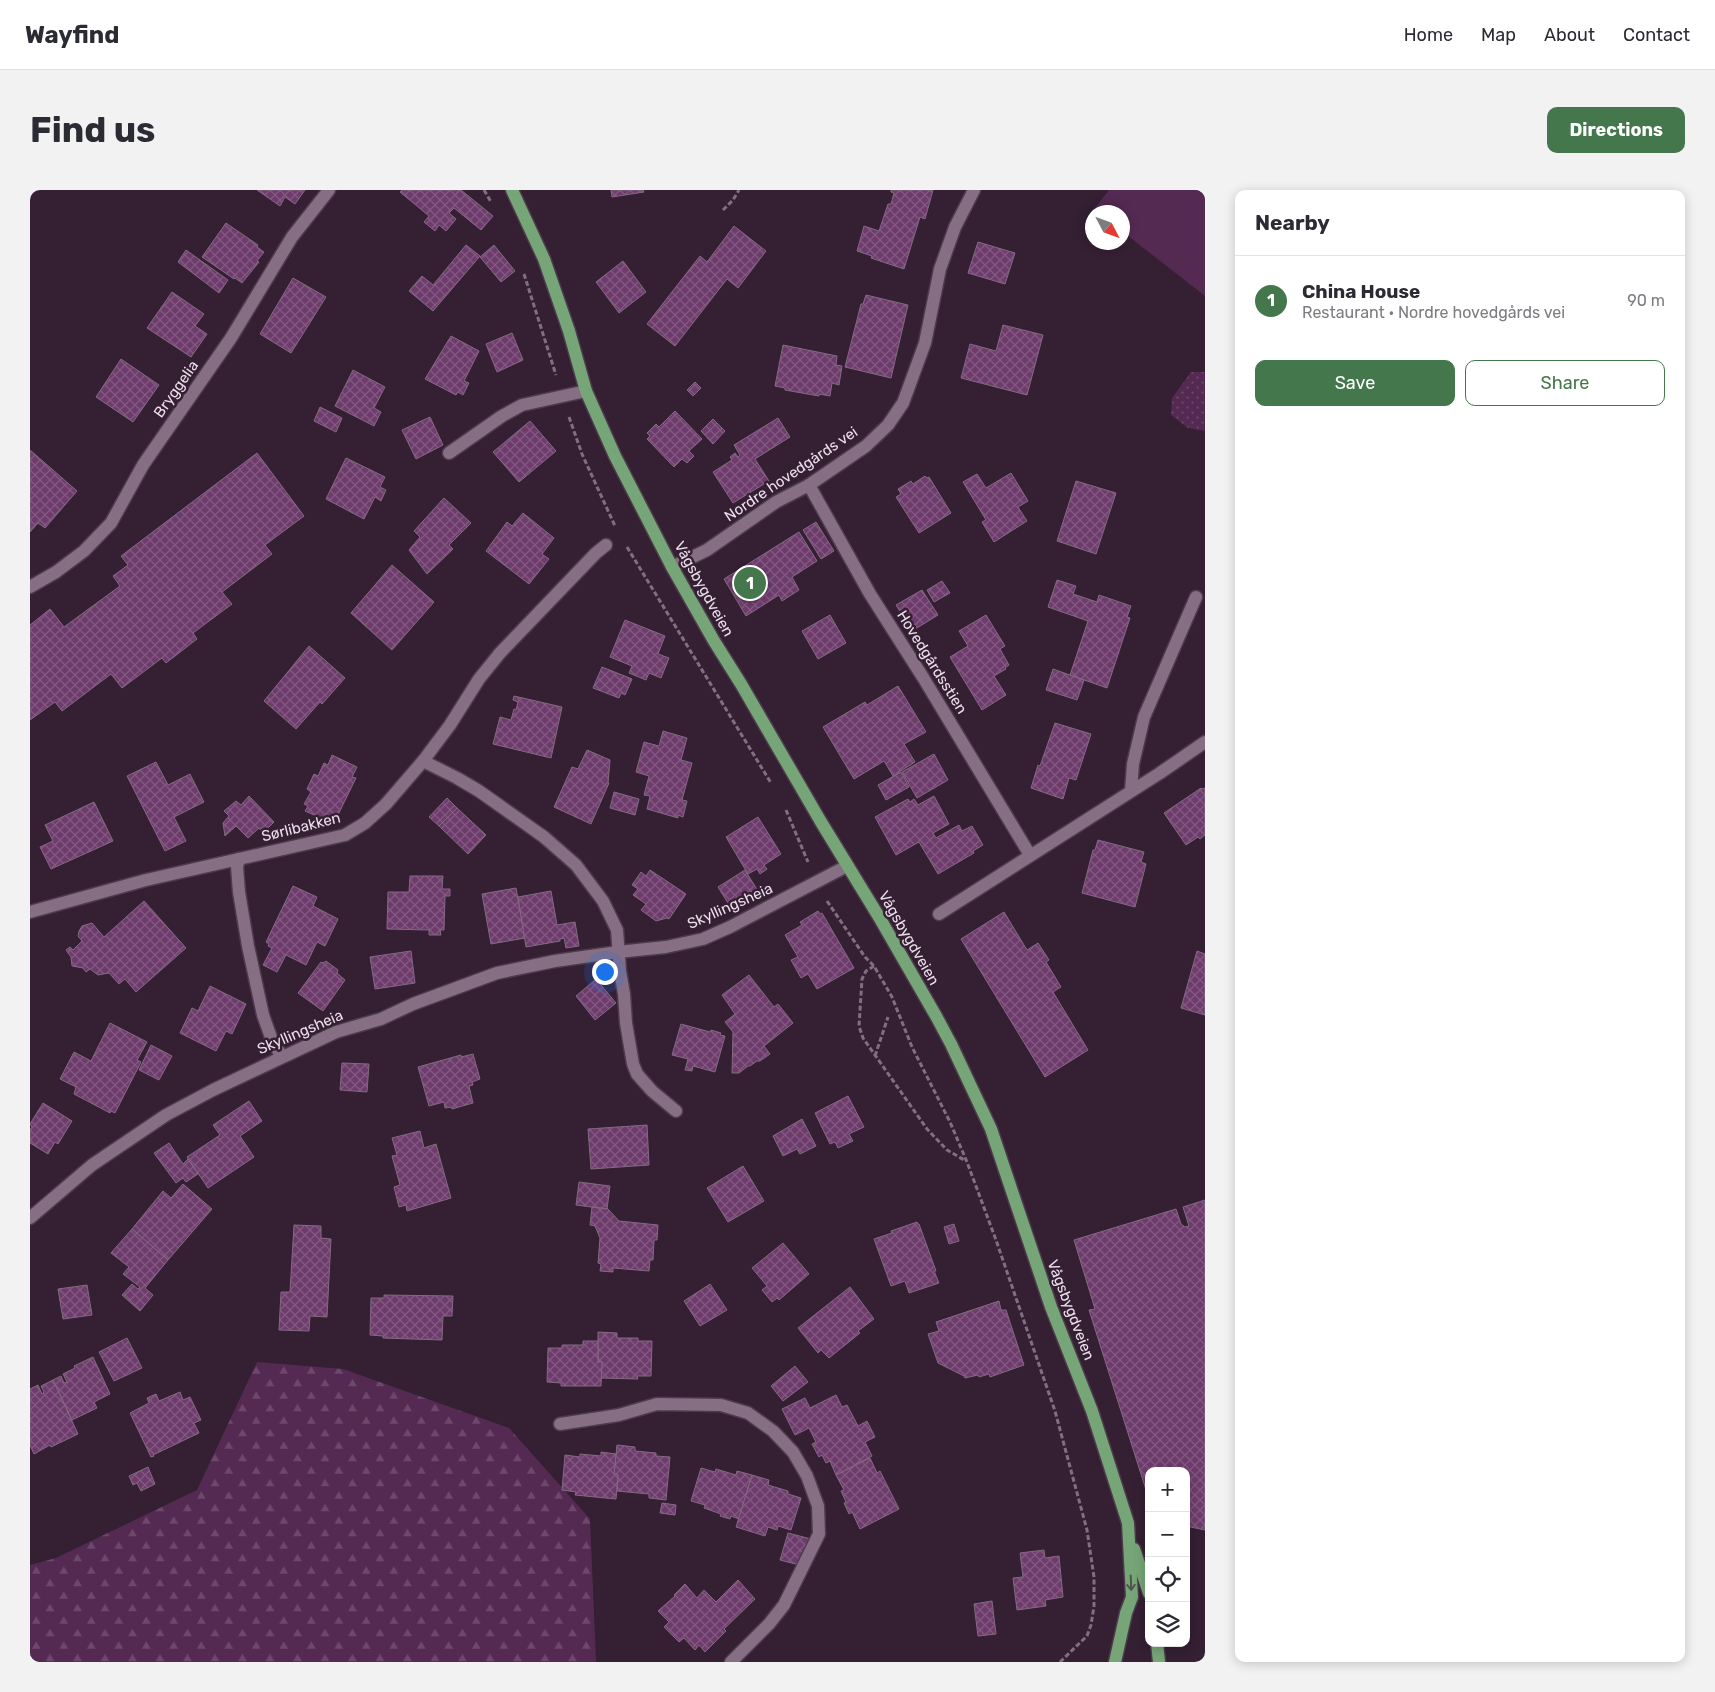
<!DOCTYPE html>
<html lang="en">
<head>
<meta charset="utf-8">
<style>
	body { margin:0; font-family:Rubik,sans-serif; background:#f2f2f3; color:#2b2b33 }
	.controls { position:absolute; right:15px; bottom:15px; display:grid; overflow:hidden; border-radius:10px; box-shadow:0 2px 12px #0003 }
	.controls button { width:45px; height:45px; display:grid; place-items:center; padding:0; border:0; border-bottom:1px solid #e1e1e2; background:#fff; color:#2b2b33; font:25px sans-serif }
	.compass { position:absolute; left:1055px; top:15px; width:45px; height:45px; border-radius:50%; background:#fff; box-shadow:0 2px 12px #0003; rotate:131deg }
	.you { position:absolute; left:574px; top:781px; width:18px; height:18px; margin:-12px; border:4px solid #fff; border-radius:50%; background:#1a73e8; box-shadow:0 0 0 8px #1a73e833 }
	.badge { display:grid; place-items:center; width:32px; height:32px; border-radius:50%; background:#44774b; color:#fff; font-size:16px; font-weight:700 }
	.pin { position:absolute; translate:-50% -50%; border:2px solid #fff; box-shadow:0 1px 5px #0006 }
	.list { margin:0; padding:0; list-style:none }
	h2 { display:flex; justify-content:space-between; align-items:center; height:65px; margin:0; padding:0 20px; font-size:21px }
	h2 small { font-size:16px; font-weight:400; color:#7c7c81 }
	.list li { display:grid; grid-template-columns:32px 1fr auto; gap:15px; align-items:center; box-sizing:border-box; height:90px; padding:0 20px; border-top:1px solid #e1e1e2 }
	.list b { display:block; font-size:19px; white-space:nowrap }
	.list p { margin:0; font-size:16px; white-space:nowrap; color:#7c7c81 }
	.list em { font-size:16px; font-style:normal; color:#7c7c81 }
	.actions { display:flex; gap:10px; padding:15px 20px }
	.actions a { flex:1; padding:11px 0; border:1px solid #44774b; border-radius:10px; text-align:center; font-size:18px; color:#44774b }
	.actions .main { background:#44774b; color:#fff }
	.icon { flex:none; width:28px; height:28px; fill:none; stroke:currentColor; stroke-width:2; stroke-linecap:round; stroke-linejoin:round }
	.map { position:relative; flex:none; width:1175px; height:1472px; overflow:hidden; border-radius:10px }
	header { display:flex; align-items:center; gap:30px; box-sizing:border-box; height:70px; padding:0 25px; background:#fff; border-bottom:1px solid #e1e1e2 }
	header strong { font-size:24px }
	nav { display:flex; gap:28px; margin-inline-start:auto; font-size:18px }
	.intro { display:flex; align-items:center; justify-content:space-between; box-sizing:border-box; height:120px; padding:0 30px }
	h1 { margin:0; font-size:35px }
	.button { padding:12px 22px; border-radius:10px; background:#44774b; color:#fff; font-size:18px; font-weight:700 }
	main { display:flex; gap:30px; padding:0 30px }
	aside { flex:1; background:#fff; border-radius:10px; box-shadow:0 2px 12px #0003 }
	.map>svg:first-child { display:block }
	.grass { fill:url(#grass-dots) }
	.forest { fill:url(#forest-firs) }
	.garden { fill:#542a52 }
	.building { fill:url(#building-cross-hatch); stroke:#836a81 }
	.lines { fill:none; stroke-linecap:round; stroke-linejoin:round }
	.minor-casing { stroke:#4d3b4c; stroke-width:15 }
	.major-casing { stroke:#4d3b4c; stroke-width:15 }
	.path { stroke:#816f80; stroke-width:3; stroke-dasharray:5 2.5; stroke-linecap:butt }
	.minor { stroke:#866e84; stroke-width:12 }
	.major { stroke:#76a577; stroke-width:12 }
	.oneway { stroke:#4e554e }
	.labels { text-anchor:middle; stroke-width:5; stroke-linejoin:round; paint-order:stroke }
	.street-label { font-size:15px; fill:#ecdeeb; stroke:#341f33 }
</style>
</head>
<body>
<header>
<strong>Wayfind</strong>
<nav><a>Home</a><a>Map</a><a>About</a><a>Contact</a></nav>
</header>
<div class="intro"><h1>Find us</h1><a class="button">Directions</a></div>
<main>
<div class="map">
<svg width="1175" height="1472" viewBox="0 0 1175 1472">
	<defs>
		<pattern id="grass-dots" width="8" height="8" patternUnits="userSpaceOnUse" patternTransform="scale(1.25)"><rect width="8" height="8" fill="#542a52"/><path d="M2 2h.1M6 6h.1" fill="none" stroke="#6d486b" stroke-width="1.8" stroke-linecap="round"/></pattern>
		<pattern id="forest-firs" width="22" height="20" patternUnits="userSpaceOnUse" patternTransform="scale(1.25)"><rect width="22" height="20" fill="#542a52"/><path d="M5 1l3.5 6h-7zM16 11l3.5 6h-7z" fill="#6d486b"/></pattern>
		<pattern id="building-cross-hatch" width="8" height="8" patternUnits="userSpaceOnUse" patternTransform="scale(1.25)"><rect width="8" height="8" fill="#6e3c6c"/><path d="M0 0l8 8M0 8l8-8" fill="none" stroke="#835881"/></pattern>
	</defs>
	<rect width="100%" height="100%" fill="#341f33"/>
	<path class="grass" d="M1161,182H1175V241L1158,238L1141,225L1142,208Z"/>
	<path class="forest" d="M227,1172L313,1179L479,1238L560,1329L566,1472H0V1375L26,1368L167,1300Z"/>
	<path class="garden" d="M1079,0H1175V106L1093,42L1092,22H1068L1064,19Z"/>
	<g class="building">
		<path d="M227,0H275L265,14L255,7L250,16Z"/>
		<path d="M372,0H431L463,26L451,40L424,18L419,23L426,29L416,41L409,35L405,41L394,32L399,26L370,2Z"/>
		<path d="M581,0H613L614,2L582,7Z"/>
		<path d="M861,0H903L895,29L890,27L874,79L841,68L842,66L827,61L834,36L849,41L858,14H861L864,3L861,2Z"/>
		<path d="M196,33L228,55L227,57L234,62L227,71L229,72L212,93L205,88L204,89L172,67Z"/>
		<path d="M704,36L736,61L708,98L697,89L645,156L617,134L670,66L677,72Z"/>
		<path d="M948,52L985,63L975,94L938,83Z"/>
		<path d="M436,55L450,66L403,121L379,101L392,86L403,95Z"/>
		<path d="M464,55L485,81L471,92L450,67Z"/>
		<path d="M156,60L198,90L189,103L148,72Z"/>
		<path d="M593,71L616,102L589,123L566,92Z"/>
		<path d="M263,88L296,107L261,163L230,144Z"/>
		<path d="M142,102L174,124L165,136L177,144L161,167L117,138Z"/>
		<path d="M836,105L878,115L861,188L815,177L831,114H833Z"/>
		<path d="M973,135L1013,145L997,205L931,188L940,154L966,161Z"/>
		<path d="M482,143L493,170L467,182L456,154Z"/>
		<path d="M421,146L449,161L434,191L439,193L433,205L428,202L426,205L395,189Z"/>
		<path d="M753,155L807,166L806,175L812,176L809,195L802,193L800,206L789,204V206L755,200V198L745,196Z"/>
		<path d="M91,169L129,195L103,232L66,207Z"/>
		<path d="M323,180L355,197L344,218L351,222L344,236L305,216Z"/>
		<path d="M665,192L671,198L663,206L657,200Z"/>
		<path d="M290,217L312,228L306,242L284,231Z"/>
		<path d="M645,221L672,249L659,261L664,266L657,273L652,269L644,277L617,249L620,246L617,243L626,234L629,237Z"/>
		<path d="M400,227L413,255L386,269L372,240Z"/>
		<path d="M748,228L760,247L725,269L739,291L703,313L683,282L702,270L700,267L705,263L708,267L710,265L704,255Z"/>
		<path d="M683,229L695,241L683,254L671,241Z"/>
		<path d="M500,231L526,261L489,292L463,262Z"/>
		<path d="M0,260L47,301L15,338L8,333L0,342Z"/>
		<path d="M227,263L274,326L235,355L242,364L192,402L202,414L163,443L167,449L136,473L132,468L92,498L81,484L32,521L25,512L0,530V435L20,419L34,437L90,396L83,386L98,375L91,366Z"/>
		<path d="M316,268L355,287L350,297L356,300L351,311L345,307L334,329L296,309Z"/>
		<path d="M981,283L998,311L988,317L997,331L964,352L952,332L956,330L933,292L947,284L956,298Z"/>
		<path d="M895,286L897,288L899,287L921,323L889,343L866,307L871,304L868,299L881,291L883,294Z"/>
		<path d="M1046,291L1086,303L1066,364L1027,351Z"/>
		<path d="M414,308L441,333L419,355L423,359L397,384L379,360L390,347L384,341Z"/>
		<path d="M493,323L524,348L512,364L519,369L499,394L456,361L477,332L482,336Z"/>
		<path d="M786,332L804,361L791,369L773,340Z"/>
		<path d="M769,342L787,371L762,387L769,400L752,411L749,405L716,426L694,389Z"/>
		<path d="M362,375L404,412L362,460L321,423Z"/>
		<path d="M1027,390L1046,396L1043,404L1067,412L1069,405L1101,416L1097,427L1100,428L1077,498L1040,485L1058,431L1018,417Z"/>
		<path d="M912,391L920,403L904,412L897,400Z"/>
		<path d="M892,400L908,425L882,441L866,415Z"/>
		<path d="M800,425L816,453L788,469L772,441Z"/>
		<path d="M956,425L975,456L970,459L979,475L975,478L976,479L964,486L976,505L952,520L920,467L938,456L929,441Z"/>
		<path d="M595,430L635,446L628,464L639,468L631,488L619,483L616,490L599,483L602,476L580,467Z"/>
		<path d="M279,456L315,488L292,514L290,512L266,539L234,511Z"/>
		<path d="M572,477L602,489L595,505L591,503L589,508L563,498Z"/>
		<path d="M1023,479L1054,490L1047,510L1016,500Z"/>
		<path d="M868,496L896,542L874,554L885,572L863,586L854,571L824,589L793,537L835,512L837,515Z"/>
		<path d="M484,506L532,517L521,568L463,554L470,527L481,530L484,519L486,520L488,512L483,510Z"/>
		<path d="M1025,533L1061,544L1046,590L1039,588L1033,609L1001,598L1008,575L1010,576Z"/>
		<path d="M633,541L657,548L651,570L662,573L652,610L657,611L653,627L648,625V628L617,619L620,606L614,605L619,586L606,582L614,552L629,556Z"/>
		<path d="M557,560L580,570L578,593H579L561,634L524,617L542,577L548,579Z"/>
		<path d="M904,564L918,590L887,608L872,582Z"/>
		<path d="M302,565L327,577L322,587L326,588L306,629L304,628L302,633L275,621L278,616L274,614L281,602L277,599L284,584L288,586L294,573L298,575Z"/>
		<path d="M126,572L138,595L160,584L174,612L144,627L156,651L135,661L97,586Z"/>
		<path d="M871,582L879,597L856,610L848,595Z"/>
		<path d="M1171,598L1172,599L1175,598V645L1170,649L1168,647L1156,655L1134,623Z"/>
		<path d="M584,602L609,609L605,625L580,618Z"/>
		<path d="M219,606L244,632L233,643L229,638L218,648L206,636L195,646L193,633L199,626L194,621L206,611L211,615Z"/>
		<path d="M904,606L919,634L903,643L906,648L929,635L932,641L942,636L953,655L943,661L944,663L908,684L889,652L866,665L845,627L878,609L880,612L884,609L888,615Z"/>
		<path d="M417,608L427,618L409,636L399,627Z"/>
		<path d="M64,612L83,651L21,679L10,657L23,651L15,635Z"/>
		<path d="M427,618L456,645L438,664L409,636Z"/>
		<path d="M728,627L751,664L734,675L737,679L730,684L727,679L718,684L696,647Z"/>
		<path d="M1068,650L1114,662L1111,672L1116,674L1105,717L1052,703L1063,660H1065Z"/>
		<path d="M620,680L656,704L639,729L637,728L626,731L611,720L616,714L603,705L608,699L602,695L611,682L616,686Z"/>
		<path d="M715,680L728,701L701,718L688,697Z"/>
		<path d="M380,686H413L412,699H420V706H415L414,740H410L411,745H399V740L357,739L358,702H379Z"/>
		<path d="M263,696L287,707L283,716L308,729L295,756L287,752L276,775L256,765L247,782L233,775L242,758L238,756L239,754L236,752Z"/>
		<path d="M486,698L495,748L461,754L452,704Z"/>
		<path d="M521,701L527,735L545,732L549,756L536,758L534,748L530,749V751L496,757L488,707Z"/>
		<path d="M114,711L156,758L106,802L95,789L89,794L79,783L68,785L60,779L56,782L53,778L42,776L41,767L36,760L40,757L43,760L52,751L48,746L49,741L52,736L62,733L74,747Z"/>
		<path d="M788,721L790,724L792,723L824,778L787,799L778,784L771,788L761,770L768,767L755,745L772,735L770,732Z"/>
		<path d="M974,722L997,760L1008,753L1019,770L1016,772L1031,797L1023,802L1058,860L1015,887L931,749Z"/>
		<path d="M381,761L385,793L345,799L340,767Z"/>
		<path d="M1167,761L1175,764V825L1151,818Z"/>
		<path d="M296,771L308,780L307,783L315,790L293,821L268,803L291,772L293,773Z"/>
		<path d="M719,785L744,817L748,814L763,833L734,856L740,864L730,871H727L720,876H718L709,883H702L703,842L695,832L705,824L692,805Z"/>
		<path d="M566,789L586,813L565,830L546,806Z"/>
		<path d="M180,796L216,814L202,844L196,841L186,861L150,843L162,818L168,821Z"/>
		<path d="M80,833L117,852L107,870L111,872L85,923L81,921L80,923L44,904L46,897L30,889L44,862L61,871Z"/>
		<path d="M651,834L680,842L681,840L691,843L690,845L695,846L685,882L663,876L662,881L655,880L658,869L642,865Z"/>
		<path d="M121,855L142,866L129,890L109,880Z"/>
		<path d="M443,864L450,889L442,892L443,895L439,896L443,913L422,919V917L415,918L414,912L399,916L388,877L431,865V867Z"/>
		<path d="M312,873L339,874L337,902L310,900Z"/>
		<path d="M818,906L834,937L819,944L823,951L808,958L805,952L800,954L785,923Z"/>
		<path d="M219,911L232,931L210,946L224,967L178,998L157,967L190,945L183,935Z"/>
		<path d="M13,913L42,931L28,954L25,952L18,964L0,953V940L2,937L0,934Z"/>
		<path d="M772,929L786,956L770,964L767,959L753,966L743,946Z"/>
		<path d="M617,935L619,975L561,979L558,939Z"/>
		<path d="M390,941L394,958L406,954L421,1008L377,1021L376,1015L369,1017L364,997L370,995L362,966L367,965L362,948Z"/>
		<path d="M139,953L153,974L158,969L168,984L156,992L153,988L146,993L124,963Z"/>
		<path d="M713,976L734,1011L698,1032L677,998Z"/>
		<path d="M549,992L580,996L577,1019L546,1015Z"/>
		<path d="M153,994L182,1019L138,1070L102,1039L133,1001L141,1008Z"/>
		<path d="M1175,1010V1340L1156,1336V1281H1119V1303H1117L1059,1120L1065,1119L1044,1050L1146,1019L1151,1034L1155,1037L1159,1036L1153,1017Z"/>
		<path d="M562,1017L577,1019V1018L589,1031L628,1035L627,1050H624L623,1070H620L619,1081L583,1078V1082L570,1081L571,1074L568,1073L570,1048L565,1036L560,1035Z"/>
		<path d="M887,1032L888,1034H889L906,1081H904L909,1093L879,1103L875,1091L861,1096L844,1049L862,1043L861,1041Z"/>
		<path d="M924,1034L929,1051L919,1054L914,1037Z"/>
		<path d="M264,1035L291,1036V1048L301,1049L297,1127L280,1126L279,1141L249,1140L251,1102H260Z"/>
		<path d="M102,1039L138,1070L115,1098L123,1105L110,1121L92,1105L102,1094L108,1099L110,1097L93,1084L99,1077L81,1063Z"/>
		<path d="M753,1053L779,1084L749,1110L747,1108L742,1112L732,1100L737,1096L722,1078Z"/>
		<path d="M680,1094L697,1120L670,1136L654,1111Z"/>
		<path d="M57,1095L62,1125L33,1129L28,1099Z"/>
		<path d="M820,1097L844,1129L828,1141L830,1143L799,1168L791,1160L788,1163L768,1138Z"/>
		<path d="M354,1105L423,1106L422,1126H413L412,1150L353,1148V1146L340,1145L341,1108H354Z"/>
		<path d="M969,1111L971,1120H976L994,1175L960,1187L959,1184L949,1187L948,1185L935,1188L934,1186L908,1173L898,1144L909,1141L906,1132Z"/>
		<path d="M568,1142L587,1143V1148H608V1151H622L621,1186H607L608,1189L571,1188L572,1172H568Z"/>
		<path d="M97,1148L112,1178L84,1191L69,1162Z"/>
		<path d="M553,1151H568V1172H572L571,1196H531V1193L517,1192L518,1158H532V1155H553Z"/>
		<path d="M63,1167L80,1204L64,1212L67,1218L42,1230L23,1190L31,1186L34,1193L37,1192L33,1184L45,1178L44,1176Z"/>
		<path d="M765,1176L778,1192L753,1211L741,1196Z"/>
		<path d="M23,1190L48,1244L21,1257L20,1255L4,1264L0,1255V1199L8,1195L12,1204L14,1202L11,1196Z"/>
		<path d="M150,1202L153,1210L160,1207L171,1230L164,1233L169,1243L123,1265L124,1266L121,1267L100,1223L119,1213L117,1208L126,1204L129,1211Z"/>
		<path d="M806,1205L812,1217L817,1215L828,1236L837,1231L845,1247L835,1252L842,1266L806,1285L800,1271L796,1273L792,1265L789,1267L782,1254L786,1252L779,1238L765,1245L752,1219L775,1208L780,1218Z"/>
		<path d="M587,1255L605,1257V1261L626,1263V1266L640,1267L636,1310L619,1308V1304L587,1301L588,1285L584,1284Z"/>
		<path d="M571,1262L586,1264L584,1284L588,1285L586,1309L545,1305L546,1302L532,1300L535,1265L550,1267V1264L571,1266Z"/>
		<path d="M840,1268L847,1283L850,1281L869,1319L830,1339L822,1322L819,1324L814,1313L816,1312L811,1301L814,1300L806,1285Z"/>
		<path d="M118,1277L125,1294L111,1301L107,1293L103,1295L99,1286Z"/>
		<path d="M671,1278L685,1282L686,1279L706,1285L707,1281L722,1285L709,1329L701,1326L700,1329L690,1326L691,1324L674,1318L675,1315L661,1311Z"/>
		<path d="M722,1285L739,1290L738,1295L758,1301V1304L771,1308L761,1340L748,1336L747,1340L738,1337L735,1346L706,1337Z"/>
		<path d="M632,1313L646,1315L645,1325L630,1323Z"/>
		<path d="M758,1343L781,1349L773,1376L750,1370Z"/>
		<path d="M1014,1360L1015,1368L1029,1366L1033,1407L1015,1410L1016,1416L987,1420L983,1388L993,1387L990,1363Z"/>
		<path d="M708,1390L725,1409L694,1439L696,1441L675,1462L669,1455L665,1460L654,1448L649,1452L634,1437L639,1432L628,1421L645,1406L644,1405L655,1394L667,1408L674,1400L686,1412Z"/>
		<path d="M962,1411L966,1444L948,1446L944,1414Z"/>
	</g>
	<g class="lines">
		<defs>
			<g id="minor">
				<path d="M419,263L472,226L492,215L556,201"/>
				<path d="M779,295L840,404L894,489L1000,665"/>
				<path d="M642,377L677,360L746,312L779,295L836,256L858,235L873,213L895,153L910,79L925,37L944,0"/>
				<path d="M0,397L26,382L54,361L81,333L113,275L201,148L262,47L299,0"/>
				<path d="M393,571L420,535L449,489L470,463L566,363L576,355"/>
				<path d="M1101,601L1103,574L1114,527L1166,407"/>
				<path d="M209,669L207,677L209,702L218,756L233,825L243,853L252,866"/>
				<path d="M0,722L116,690L315,645L335,633L356,614L393,571L427,588L449,601L514,647L546,675L573,711L587,740L590,781L594,804L596,833L603,874L607,884L622,901L646,921"/>
				<path d="M909,724L1130,583L1175,552"/>
				<path d="M0,1028L62,975L136,925L183,900L306,842L351,829L383,814L467,783L525,771L588,762L636,757L673,749L700,737L817,676"/>
				<path d="M530,1234L589,1225L627,1214L691,1215L718,1223L743,1241L763,1262L777,1286L788,1316L789,1344L754,1415L739,1434L701,1472"/>
			</g>
			<g id="major">
				<path d="M482,0L514,69L539,141L556,201L585,266L642,377L684,451L711,494L791,632L849,727L906,826L921,854L961,939L1021,1117L1062,1221L1098,1333L1102,1407L1096,1423L1085,1472"/>
				<path d="M1104,1359L1119,1403"/>
				<path d="M1127,1453L1129,1472"/>
			</g>
		</defs>
		<use href="#minor" class="minor-casing"/>
		<use href="#major" class="major-casing"/>
		<g class="path">
			<path d="M454,0L461,12"/>
			<path d="M693,20L703,10L709,0"/>
			<path d="M494,84L526,185"/>
			<path d="M539,227L552,264L585,336"/>
			<path d="M597,357L741,593"/>
			<path d="M756,620L778,672"/>
			<path d="M797,711L835,767L844,776L862,807L882,857L920,932L937,972L966,1050L1025,1221L1057,1340L1064,1387V1416L1061,1435L1057,1446L1030,1472"/>
			<path d="M844,776L836,781L832,789L829,836L833,848L897,939L917,960L936,971"/>
			<path d="M845,866L858,827"/>
		</g>
		<use href="#minor" class="minor"/>
		<use href="#major" class="major"/>
	</g>
	<defs><path id="oneway-shaft" d="M-6 0H5M1.5-3L5.5 0L1.5 3" fill="none" stroke-width="1.6" stroke-linecap="round" stroke-linejoin="round" transform="scale(1.25)"/></defs>
	<use class="oneway" href="#oneway-shaft" transform="translate(1101 1393) rotate(88)"/>
	<g class="labels">
		<g class="street-label">
			<text transform="translate(146 199) rotate(-55)" y="5">Bryggelia</text>
			<text transform="translate(761 284) rotate(-34)" y="5">Nordre hovedgårds vei</text>
			<text transform="translate(674 399) rotate(61)" y="5">Vågsbygdveien</text>
			<text transform="translate(902 472) rotate(58)" y="5">Hovedgårdsstien</text>
			<text transform="translate(271 637) rotate(-14)" y="5">Sørlibakken</text>
			<text transform="translate(700 716) rotate(-24)" y="5">Skyllingsheia</text>
			<text transform="translate(879 748) rotate(60)" y="5">Vågsbygdveien</text>
			<text transform="translate(270 842) rotate(-23)" y="5">Skyllingsheia</text>
			<text transform="translate(1041 1120) rotate(69)" y="5">Vågsbygdveien</text>
		</g>
	</g>
</svg>
<div class="controls">
<button>+</button>
<button>−</button>
<button><svg class="icon" aria-label="locate" viewBox="0 0 24 24"><circle cx="12" cy="12" r="6"/><path d="M12 2v4M12 18v4M2 12h4M18 12h4"/></svg></button>
<button><svg class="icon" aria-label="layers" viewBox="0 0 24 24"><path d="M12 4l9 5-9 5-9-5zM3 14l9 5 9-5"/></svg></button>
</div>
<svg class="compass" viewBox="-18 -18 36 36"><path d="M0-13l5 13h-10z" fill="#e53935"/><path d="M0 13l5-13h-10z" fill="#7c7c81"/></svg>
<div class="you"></div>
<div class="pin badge" style="left:720px;top:393px">1</div>
</div>
<aside>
<h2>Nearby<small></small></h2>
<ul class="list">
<li><span class="badge">1</span><div><b>China House</b><p>Restaurant · Nordre hovedgårds vei</p></div><em>90 m</em></li>
</ul>
<div class="actions"><a class="main">Save</a><a>Share</a></div>
</aside>
</main>
</body>
</html>
